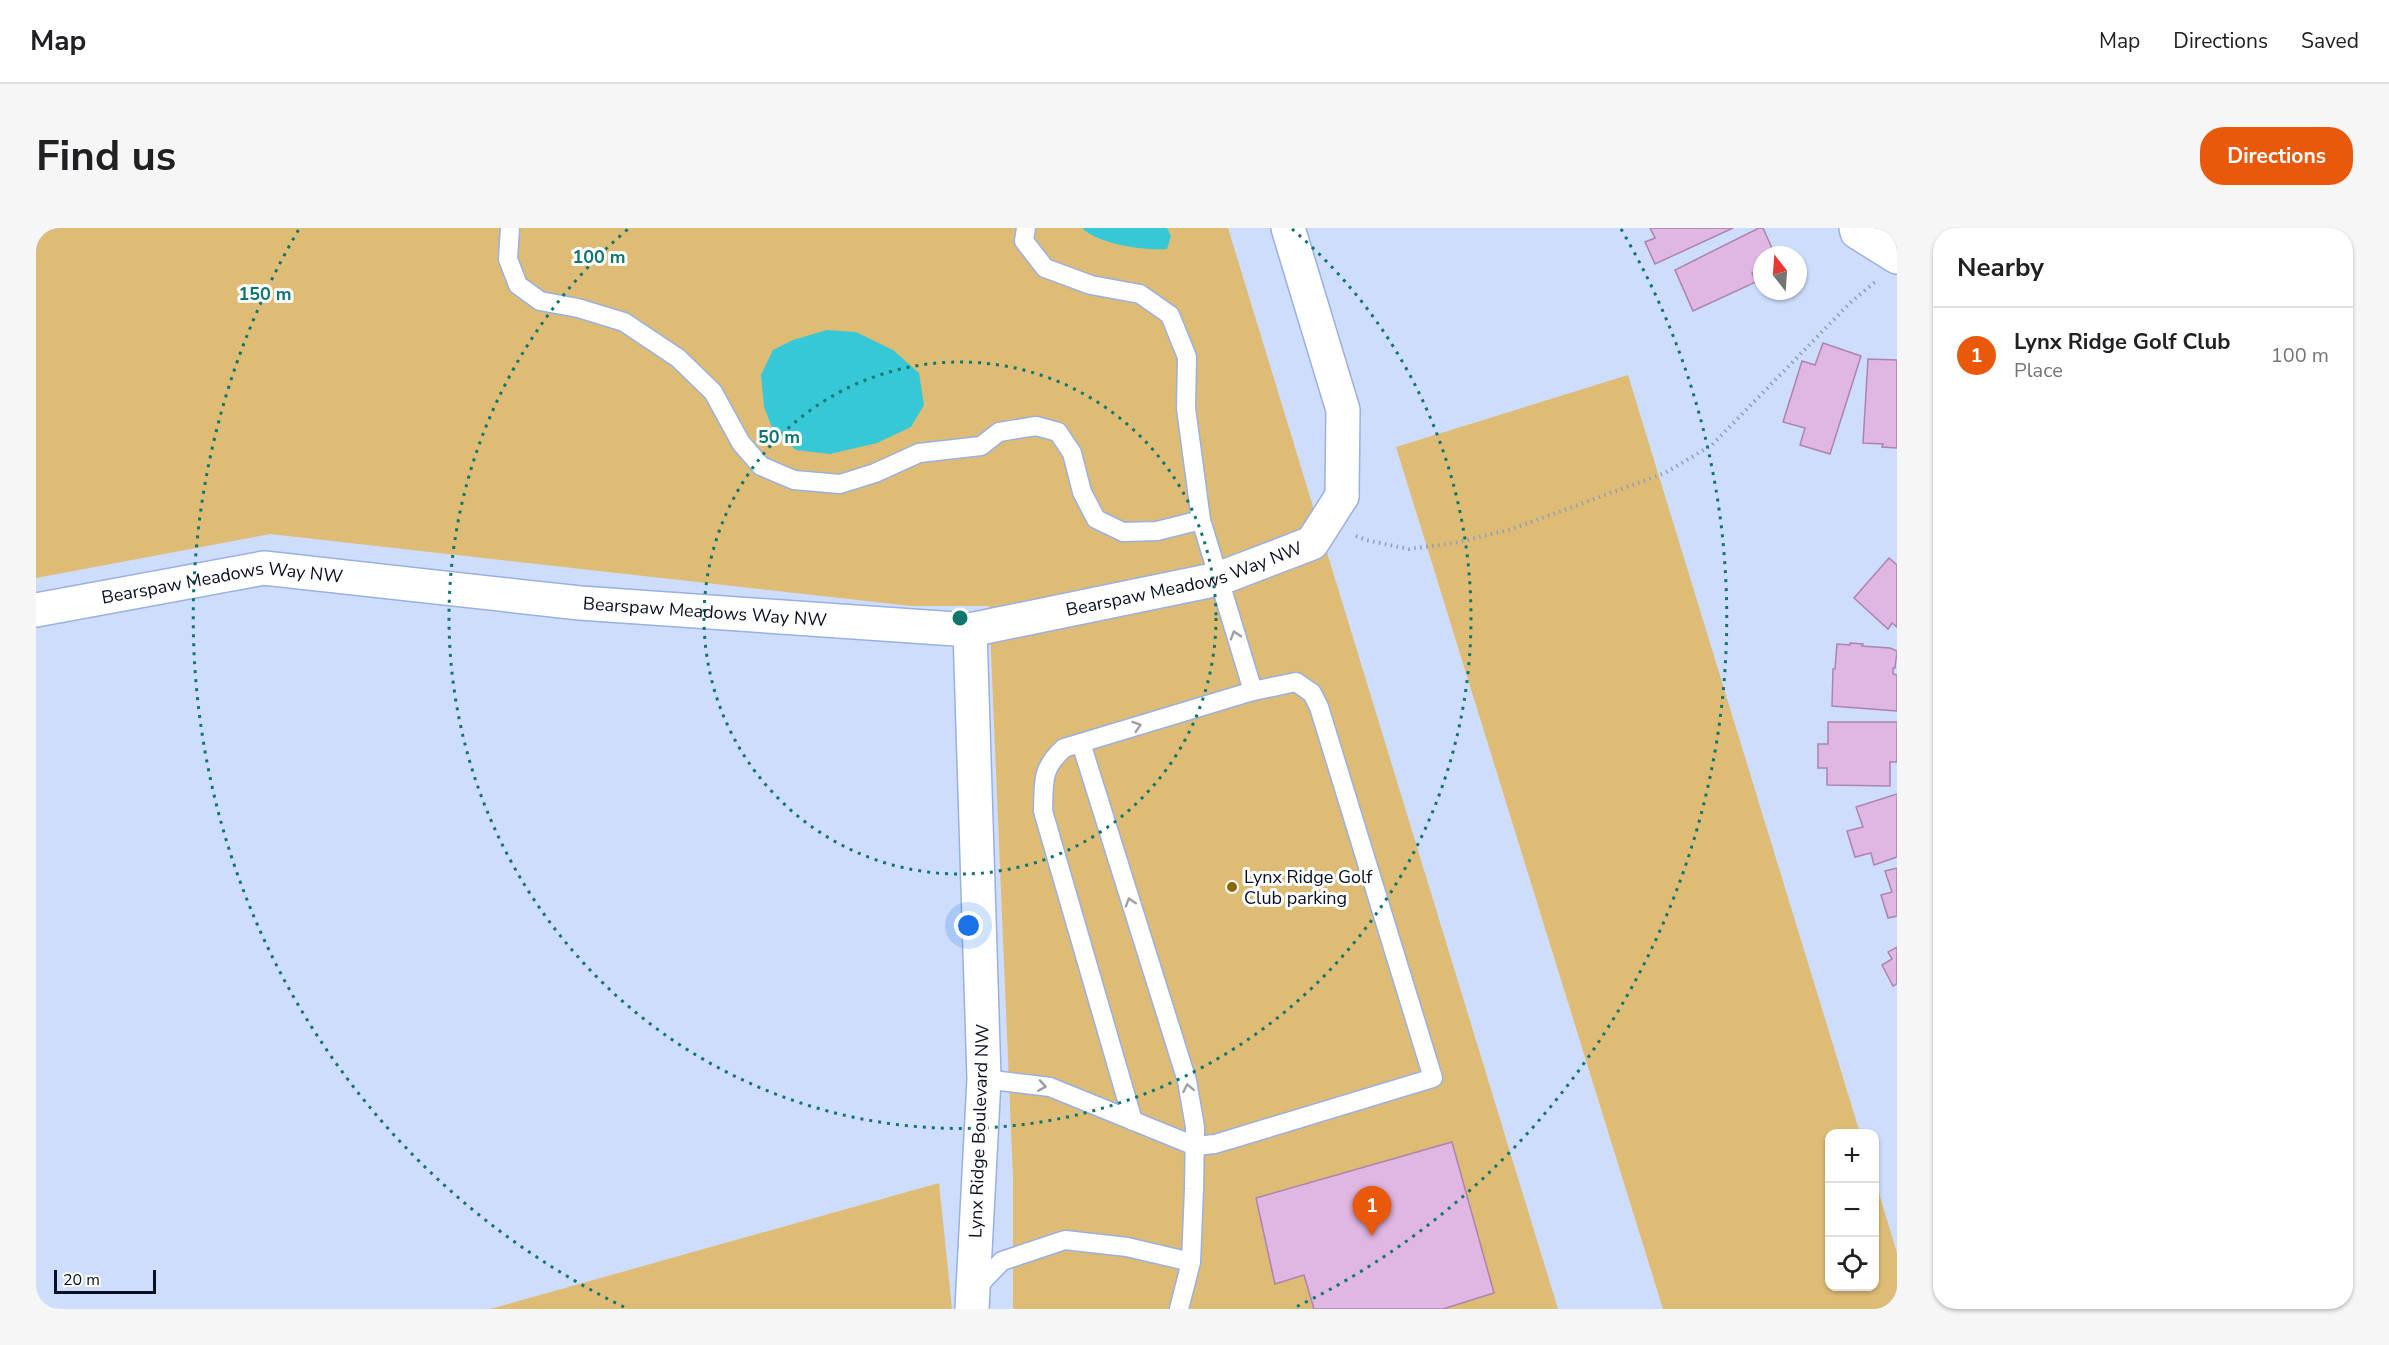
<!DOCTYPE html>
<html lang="en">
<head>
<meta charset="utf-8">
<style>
	body { margin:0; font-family:"Nunito Sans",sans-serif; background:#f6f6f6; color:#202124 }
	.controls { position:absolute; right:18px; bottom:18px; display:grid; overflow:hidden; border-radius:12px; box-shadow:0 2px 4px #0004 }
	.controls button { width:54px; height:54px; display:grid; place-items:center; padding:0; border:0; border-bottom:2px solid #e0e0e0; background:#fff; color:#202124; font:30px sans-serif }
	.compass { position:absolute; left:1717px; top:18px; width:54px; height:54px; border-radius:50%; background:#fff; box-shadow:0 2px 4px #0004; rotate:343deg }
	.scale { position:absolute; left:18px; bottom:15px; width:102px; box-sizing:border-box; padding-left:6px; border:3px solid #080f21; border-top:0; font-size:16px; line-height:21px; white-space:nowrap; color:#080f21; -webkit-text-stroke:4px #fefefe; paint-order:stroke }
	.you { position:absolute; left:933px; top:698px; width:21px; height:21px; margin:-15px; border:4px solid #fff; border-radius:50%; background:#1a73e8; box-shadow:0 0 0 9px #1a73e833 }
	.badge { display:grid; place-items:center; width:39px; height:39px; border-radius:50%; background:#ea580c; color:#fff; font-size:20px; font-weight:700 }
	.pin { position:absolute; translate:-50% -50px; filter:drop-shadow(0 2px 3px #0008) }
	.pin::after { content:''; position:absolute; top:32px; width:21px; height:18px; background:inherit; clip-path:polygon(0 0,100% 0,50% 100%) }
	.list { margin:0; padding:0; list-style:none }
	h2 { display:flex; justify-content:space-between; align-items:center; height:78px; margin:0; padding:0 24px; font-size:26px }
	h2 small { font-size:20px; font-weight:400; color:#757577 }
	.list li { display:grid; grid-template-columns:39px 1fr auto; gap:18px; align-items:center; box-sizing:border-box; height:96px; padding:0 24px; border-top:2px solid #e0e0e0 }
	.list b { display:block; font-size:22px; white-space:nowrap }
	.list p { margin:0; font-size:20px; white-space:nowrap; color:#757577 }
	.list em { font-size:20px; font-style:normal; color:#757577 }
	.icon { flex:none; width:33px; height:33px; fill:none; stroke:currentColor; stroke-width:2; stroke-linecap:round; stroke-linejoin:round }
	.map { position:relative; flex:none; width:1861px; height:1081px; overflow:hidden; border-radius:24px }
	header { display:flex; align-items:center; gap:36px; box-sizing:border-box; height:84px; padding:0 30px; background:#fff; border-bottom:2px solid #e0e0e0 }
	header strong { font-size:28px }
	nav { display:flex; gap:33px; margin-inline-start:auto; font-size:21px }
	.intro { display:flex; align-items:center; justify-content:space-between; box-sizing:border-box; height:144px; padding:0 36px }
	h1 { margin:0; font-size:42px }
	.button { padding:15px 27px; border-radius:24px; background:#ea580c; color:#fff; font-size:21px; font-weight:700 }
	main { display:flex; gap:36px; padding:0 36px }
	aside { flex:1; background:#fff; border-radius:24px; box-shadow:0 2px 4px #0004 }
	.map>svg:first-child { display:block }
	.green { fill:#debc75 }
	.water { fill:#36c8d6 }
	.building { fill:#e0b6e2; stroke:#ac84ae; stroke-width:1.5 }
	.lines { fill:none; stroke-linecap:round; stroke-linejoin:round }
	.lane-casing { stroke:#99b0e1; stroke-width:21 }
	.street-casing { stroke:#99b0e1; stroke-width:36 }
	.secondary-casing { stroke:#99b0e1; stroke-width:36 }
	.path { stroke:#929eb9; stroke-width:4; stroke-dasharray:1.5 4.5; stroke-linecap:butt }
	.lane { stroke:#fff; stroke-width:18 }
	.street { stroke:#fff; stroke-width:33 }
	.secondary { stroke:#fff; stroke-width:33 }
	.oneway { stroke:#9c9fa6 }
	.ring { fill:none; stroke:#0f766e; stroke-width:3; stroke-dasharray:3 6 }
	.poi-dot { fill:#8a6706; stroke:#fefefe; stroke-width:2 }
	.labels { text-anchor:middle; stroke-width:6; stroke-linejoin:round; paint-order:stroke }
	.street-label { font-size:18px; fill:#080f21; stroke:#fefefe }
	.poi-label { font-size:18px; fill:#080f21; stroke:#fefefe; text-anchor:start }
	.centre { fill:#0f766e; stroke:#fefefe; stroke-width:3 }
	.ring-label { font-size:18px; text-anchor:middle; font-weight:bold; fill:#0f766e; stroke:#fefefe; stroke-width:6; stroke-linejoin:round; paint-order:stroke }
</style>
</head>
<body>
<header>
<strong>Map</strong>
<nav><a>Map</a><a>Directions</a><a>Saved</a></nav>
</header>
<div class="intro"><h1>Find us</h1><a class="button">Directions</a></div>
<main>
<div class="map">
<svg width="1861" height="1081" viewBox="0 0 1861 1081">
	<rect width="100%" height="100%" fill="#ceddfc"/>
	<g class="green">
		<path d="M0,0H1192L1522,1081H977V949L953,378H875L234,306L0,350Z"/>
		<path d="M1592,147L1824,905L1794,906V1058H1838L1839,952L1861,1025V1081H1627L1360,219Z"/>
		<path d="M903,955L916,1081H454Z"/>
	</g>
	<g class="water">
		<path d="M1046,0H1131L1135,8L1131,21C1108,23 1062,16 1046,0Z"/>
		<path d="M791,102L820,104L857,122L883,145L888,177L875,199L841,215L794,226L760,222L737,202L728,179L725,147L737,122L757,112Z"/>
	</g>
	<g class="building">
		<path d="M1614,0H1697L1619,36L1609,14L1619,10Z"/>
		<path d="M1723,0H1727L1739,27H1726V41L1716,45L1720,54L1657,83L1639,42Z"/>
		<path d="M1787,115L1825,128L1794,226L1764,217L1769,200L1747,194L1766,133L1779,137Z"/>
		<path d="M1832,131L1861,132V220L1846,219L1847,216L1827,215Z"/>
		<path d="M1853,330L1861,337V399L1856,395L1852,401L1818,370Z"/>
		<path d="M1814,415L1827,416L1826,418L1854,420L1861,423L1859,440H1857V446L1861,447V483L1796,478L1797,441H1799L1801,416L1814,417Z"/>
		<path d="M1792,494H1861V534H1854V558L1791,557V540H1782V516H1792Z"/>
		<path d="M1861,566V629L1838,637L1835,625L1819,629L1811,603L1827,599L1820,579Z"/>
		<path d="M1861,640V688L1852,690L1845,667L1856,664L1849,643Z"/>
		<path d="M1861,719V756L1857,758L1846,737L1856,731L1852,724Z"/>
		<path d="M1416,914L1458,1065L1407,1081H1278L1268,1047L1239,1056L1220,970Z"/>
	</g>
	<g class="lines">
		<defs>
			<g id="lane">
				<path d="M474,0L472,31L482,57L504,73L542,80L588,94L642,130L677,164L705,215L725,238L758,252L804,256L839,245L883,225L945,218L963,204L1000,198L1022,204L1036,225L1046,264L1060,291L1087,304L1121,303L1165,292"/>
				<path d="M990,0L988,13L1009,40L1055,57L1104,66L1134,87L1151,129L1150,180L1165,292L1217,463"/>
				<path d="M1045,515L1151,853L1159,899L1158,961L1155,1034L1143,1081"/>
				<path d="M948,851L1014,859L1159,918L1179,916L1397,850L1283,479L1276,465L1260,454L1217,463L1028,520C1005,541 1008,553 1007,583L1097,893"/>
				<path d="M938,1062L966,1033L1029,1012L1091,1019L1155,1034"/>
			</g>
			<g id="street">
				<path d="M1820,0L1821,4L1861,29"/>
				<path id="s1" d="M0,382L228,340L544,375L934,402L1182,351L1276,315L1306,268"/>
				<path d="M934,402L948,851L936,1081"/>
			</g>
			<path id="secondary" d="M1252,0L1307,182L1306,268"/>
		</defs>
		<use href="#lane" class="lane-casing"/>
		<use href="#street" class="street-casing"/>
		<use href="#secondary" class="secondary-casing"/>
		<path class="path" d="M1320,308L1330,312L1373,321L1418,315L1476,301L1629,245L1676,217L1815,74L1839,54"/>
		<use href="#lane" class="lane"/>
		<use href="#street" class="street"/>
		<use href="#secondary" class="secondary"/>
	</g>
	<defs><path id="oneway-chevron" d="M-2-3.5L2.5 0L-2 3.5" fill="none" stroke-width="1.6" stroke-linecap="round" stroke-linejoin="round" transform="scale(1.5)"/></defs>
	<g class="oneway">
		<use href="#oneway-chevron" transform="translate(1199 407) rotate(-107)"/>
		<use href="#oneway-chevron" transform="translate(1101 498) rotate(-17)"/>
		<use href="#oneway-chevron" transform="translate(1094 674) rotate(-107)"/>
		<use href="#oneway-chevron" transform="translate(1006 858) rotate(9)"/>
		<use href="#oneway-chevron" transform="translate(1152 860) rotate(-101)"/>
	</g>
	<g class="ring">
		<circle cx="924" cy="390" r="256"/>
		<path d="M1256 1A511 511 0 1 1 592 1"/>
		<path d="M588 1079A767 767 0 0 1 263 1M1585 1A767 767 0 0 1 1260 1079"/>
	</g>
	<circle class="poi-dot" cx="1196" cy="659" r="6"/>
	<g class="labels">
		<g class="street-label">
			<text dy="6" stroke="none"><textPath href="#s1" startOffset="1161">Bearspaw Meadows Way NW</textPath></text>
			<text dy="6" stroke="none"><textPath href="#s1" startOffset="189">Bearspaw Meadows Way NW</textPath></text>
			<text dy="6" stroke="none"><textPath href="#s1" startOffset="675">Bearspaw Meadows Way NW</textPath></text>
			<text transform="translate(943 903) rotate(-88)" y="6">Lynx Ridge Boulevard NW</text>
		</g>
		<g class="poi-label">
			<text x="1208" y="655">Lynx Ridge Golf<tspan x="1208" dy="21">Club parking</tspan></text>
		</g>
	</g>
	<circle cx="924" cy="390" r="9" class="centre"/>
	<g class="ring-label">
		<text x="563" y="35">100 m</text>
		<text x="229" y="72">150 m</text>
		<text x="743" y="215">50 m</text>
	</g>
</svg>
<div class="controls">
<button>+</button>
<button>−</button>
<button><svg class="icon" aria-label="locate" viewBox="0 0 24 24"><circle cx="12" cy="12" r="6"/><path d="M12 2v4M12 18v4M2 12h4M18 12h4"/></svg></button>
</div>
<svg class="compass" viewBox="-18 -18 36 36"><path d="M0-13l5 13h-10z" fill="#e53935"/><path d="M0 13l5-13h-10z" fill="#757577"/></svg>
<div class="scale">20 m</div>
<div class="you"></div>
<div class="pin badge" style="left:1336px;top:1008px">1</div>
</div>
<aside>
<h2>Nearby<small></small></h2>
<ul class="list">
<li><span class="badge">1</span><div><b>Lynx Ridge Golf Club</b><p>Place</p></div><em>100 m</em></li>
</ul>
</aside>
</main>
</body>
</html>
